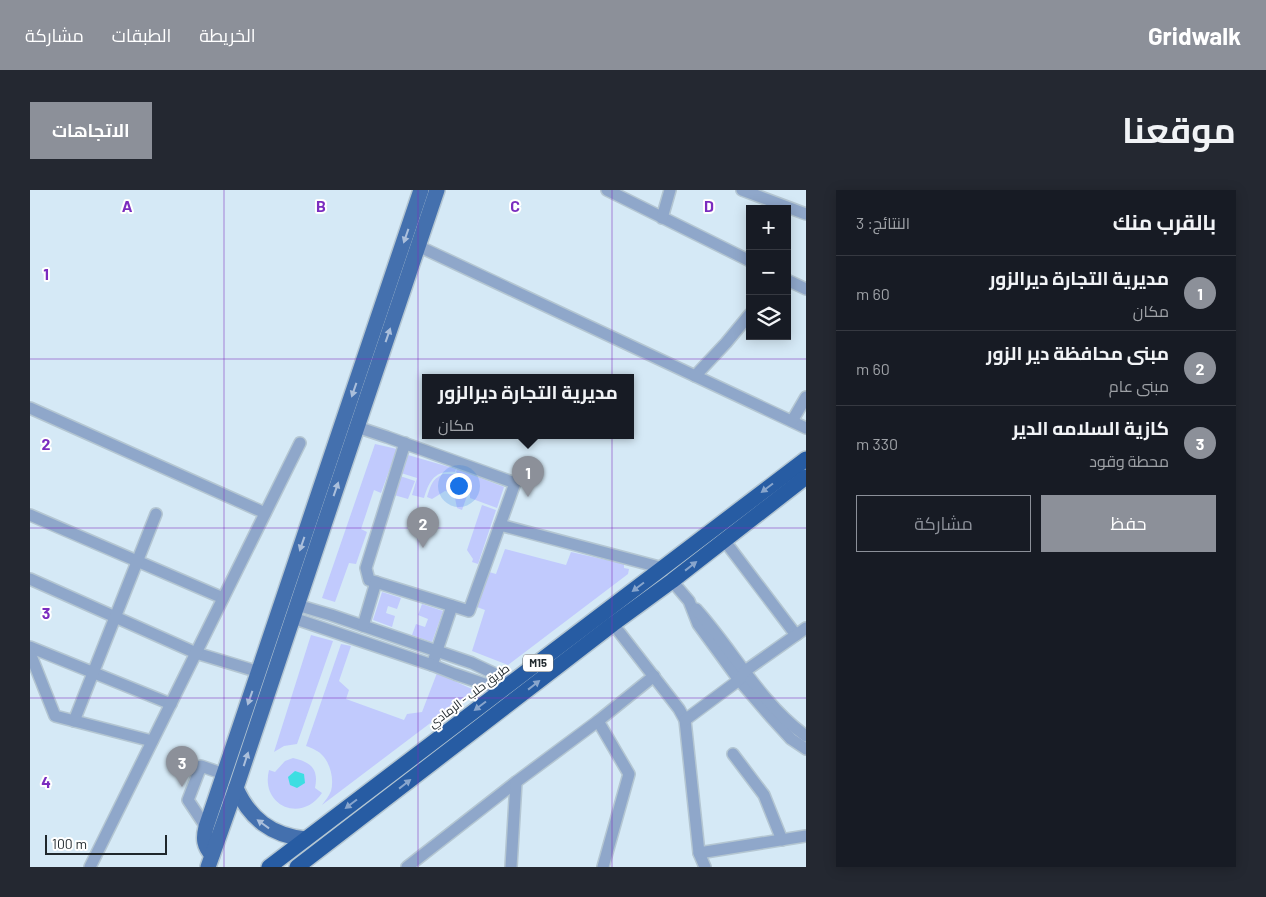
<!DOCTYPE html>
<html lang="ar">
<head>
<meta charset="utf-8">
<style>
	body { margin:0; font-family:Barlow,Cairo,sans-serif; background:#242831; color:#f1f3f6; direction:rtl }
	.controls { position:absolute; right:15px; top:15px; display:grid; overflow:hidden; border-radius:0px; box-shadow:0 2px 12px #0003 }
	.controls button { width:45px; height:45px; display:grid; place-items:center; padding:0; border:0; border-bottom:1px solid #363941; background:#171b24; color:#f1f3f6; font:25px sans-serif }
	.scale { position:absolute; left:15px; bottom:12px; width:122px; box-sizing:border-box; padding-left:5px; border:2px solid #1f272c; border-top:0; font-size:14px; line-height:18px; white-space:nowrap; color:#1f272c; -webkit-text-stroke:4px #fff; paint-order:stroke }
	.you { position:absolute; left:428px; top:295px; width:18px; height:18px; margin:-12px; border:4px solid #fff; border-radius:50%; background:#1a73e8; box-shadow:0 0 0 8px #1a73e833 }
	.badge { display:grid; place-items:center; width:32px; height:32px; border-radius:50%; background:#8c9099; color:#fff; font-size:16px; font-weight:700 }
	.pin { position:absolute; translate:-50% -41px; filter:drop-shadow(0 1px 2px #0008) }
	.pin::after { content:''; position:absolute; top:26px; width:18px; height:15px; background:inherit; clip-path:polygon(0 0,100% 0,50% 100%) }
	.popup { position:absolute; left:392px; top:184px; width:212px; height:65px; box-sizing:border-box; display:grid; place-content:center; border-radius:0px; background:#171b24; filter:drop-shadow(0 1px 4px #0005); font-size:16px; white-space:nowrap; color:#9ea1a6 }
	.popup b { font-size:19px; color:#f1f3f6 }
	.popup::after { content:''; position:absolute; left:50%; top:100%; margin-left:-10px; border:10px solid transparent; border-top-color:#171b24 }
	.list { margin:0; padding:0; list-style:none }
	h2 { display:flex; justify-content:space-between; align-items:center; height:65px; margin:0; padding:0 20px; font-size:21px }
	h2 small { font-size:16px; font-weight:400; color:#9ea1a6 }
	.list li { display:grid; grid-template-columns:32px 1fr auto; gap:15px; align-items:center; box-sizing:border-box; height:75px; padding:0 20px; border-top:1px solid #363941 }
	.list b { display:block; font-size:19px; white-space:nowrap }
	.list p { margin:0; font-size:16px; white-space:nowrap; color:#9ea1a6 }
	.list em { font-size:16px; font-style:normal; color:#9ea1a6 }
	.actions { display:flex; gap:10px; padding:15px 20px }
	.actions a { flex:1; padding:11px 0; border:1px solid #8c9099; border-radius:0px; text-align:center; font-size:18px; color:#8c9099 }
	.actions .main { background:#8c9099; color:#fff }
	.icon { flex:none; width:28px; height:28px; fill:none; stroke:currentColor; stroke-width:2; stroke-linecap:round; stroke-linejoin:round }
	.map { position:relative; flex:none; width:776px; height:677px; overflow:hidden; direction:ltr; border-radius:0px }
	header { display:flex; align-items:center; gap:30px; box-sizing:border-box; height:70px; padding:0 25px; background:#8c9099; color:#fff }
	header strong { font-size:24px }
	nav { display:flex; gap:28px; margin-inline-start:auto; font-size:18px }
	.intro { display:flex; align-items:center; justify-content:space-between; box-sizing:border-box; height:120px; padding:0 30px }
	h1 { margin:0; font-size:35px }
	.button { padding:12px 22px; border-radius:0px; background:#8c9099; color:#fff; font-size:18px; font-weight:700 }
	main { display:flex; gap:30px; padding:0 30px }
	aside { flex:1; background:#171b24; border-radius:0px; box-shadow:0 2px 12px #0003 }
	.map>svg:first-child { display:block }
	.green { fill:#c1cafd }
	.water { fill:#3ddee2 }
	.lines { fill:none; stroke-linecap:round; stroke-linejoin:round }
	.minor-casing { stroke:#b4c6d2; stroke-width:14 }
	.major-casing { stroke:#b4c6d2; stroke-width:18 }
	.highway-casing { stroke:#b4c6d2; stroke-width:18 }
	.minor { stroke:#8fa7ca; stroke-width:11 }
	.major { stroke:#4470ae; stroke-width:15 }
	.highway { stroke:#275ca3; stroke-width:15 }
	.oneway { fill:#abbfdb }
	.oneway2 { fill:#88a5cc }
	.grid { fill:none; stroke:#7b2cbf; stroke-width:1; stroke-opacity:0.55 }
	.labels { text-anchor:middle; stroke-width:4; stroke-linejoin:round; paint-order:stroke }
	.shield { fill:#fff; stroke:#62686b; stroke-width:1 }
	.shield-label { font-size:11px; font-weight:bold; fill:#1f272c }
	.street-label { font-size:12px; fill:#1f272c; stroke:#fff }
	.grid-label { font-size:16px; text-anchor:middle; font-weight:bold; fill:#7b2cbf; stroke:#fff; stroke-width:4; stroke-linejoin:round; paint-order:stroke }
</style>
</head>
<body>
<header>
<strong>Gridwalk</strong>
<nav><a>الخريطة</a><a>الطبقات</a><a>مشاركة</a></nav>
</header>
<div class="intro"><h1>موقعنا</h1><a class="button">الاتجاهات</a></div>
<main>
<aside>
<h2>بالقرب منك<small>النتائج: 3</small></h2>
<ul class="list">
<li><span class="badge">1</span><div><b>مديرية التجارة ديرالزور</b><p>مكان</p></div><em>60 m</em></li>
<li><span class="badge">2</span><div><b>مبنى محافظة دير الزور</b><p>مبنى عام</p></div><em>60 m</em></li>
<li><span class="badge">3</span><div><b>كازية السلامه الدير</b><p>محطة وقود</p></div><em>330 m</em></li>
</ul>
<div class="actions"><a class="main">حفظ</a><a>مشاركة</a></div>
</aside>
<div class="map">
<svg width="776" height="677" viewBox="0 0 776 677">
	<rect width="100%" height="100%" fill="#d5e9f6"/>
	<g class="green">
		<path d="M345,254L367,259L351,303L344,300L331,339L337,342L326,374L319,373L305,412L292,408Z"/>
		<path d="M378,265L426,279L425,282C404,280 399,292 394,308L382,305L387,288L371,283Z"/>
		<path d="M427,279L474,297L467,318L440,308C440,296 436,289 426,282Z"/>
		<path d="M413,284H424L433,291L437,302V306L432,320L427,318L424,303L415,301L402,309L397,307C401,296 401,290 413,284Z"/>
		<path d="M370,286L385,291L378,309L364,305Z"/>
		<path d="M452,315L466,320L448,374L442,372L443,369L437,360Z"/>
		<path d="M475,359L536,375L541,362L594,374V378L599,379L598,384L478,475L442,461L455,420L447,417L459,382L466,384Z"/>
		<path d="M352,402L371,408L367,419L358,416L356,423L365,426L362,437L343,430Z"/>
		<path d="M392,414L413,421L402,452L382,445L386,434L395,437L398,429L388,425Z"/>
		<path d="M281,445L303,451L267,554L254,556L244,562Z"/>
		<path d="M311,454L321,456L309,491L319,500L316,509L374,530L377,524L392,522L407,483L444,500L292,615C295,611 299,606 301,601C304,590 301,575 293,566C289,561 282,558 276,556Z"/>
		<path d="M263,568C281,572 289,579 285,598L292,603C271,634 230,615 239,580L245,582L255,571Z"/>
	</g>
	<path class="water" d="M265,581L274,584L275,593L267,598L260,595L258,587Z"/>
	<g class="lines">
		<defs>
			<g id="minor">
				<path d="M577,0L720,71"/>
				<path d="M712,0L776,24"/>
				<path d="M632,28L640,0"/>
				<path d="M388,56L776,238"/>
				<path d="M757,90L776,99"/>
				<path d="M665,186L696,153L720,124"/>
				<path d="M0,218L235,323"/>
				<path d="M762,231L776,207"/>
				<path d="M327,237L357,247L485,293L439,421L339,390L336,378L375,253"/>
				<path d="M0,325L193,408"/>
				<path d="M470,335L633,378"/>
				<path d="M694,350L766,445"/>
				<path d="M0,389L166,463L229,482"/>
				<path d="M642,391L659,411L668,434L709,490L740,526L761,549L776,559"/>
				<path d="M267,415L301,425L442,473L482,492"/>
				<path d="M422,416L402,475L425,484L472,500"/>
				<path d="M666,419C704,461 730,513 776,546"/>
				<path d="M263,428L402,475"/>
				<path d="M583,434L649,519L655,530L669,663L675,677"/>
				<path d="M333,436L346,392"/>
				<path d="M0,457L141,514"/>
				<path d="M0,463L25,526L122,551"/>
				<path d="M655,530L709,490L715,481L776,438"/>
				<path d="M44,531L126,324"/>
				<path d="M568,531L599,584L573,677"/>
				<path d="M703,564L734,605L752,650"/>
				<path d="M176,637L158,610L171,576L194,584"/>
				<path d="M669,663L776,646"/>
				<path d="M60,677L270,253"/>
				<path d="M377,677L486,592L568,531L624,486"/>
				<path d="M481,677L486,592"/>
			</g>
			<g id="major">
				<path d="M206,598C220,629 241,645 275,649"/>
				<path d="M182,665C174,656 173,649 176,637L391,0"/>
				<path d="M178,677L206,598L294,335L407,0"/>
			</g>
			<g id="highway">
				<path d="M239,677L776,269"/>
				<path d="M267,677L583,434L642,391L776,287"/>
			</g>
		</defs>
		<use href="#minor" class="minor-casing"/>
		<use href="#major" class="major-casing"/>
		<use href="#highway" class="highway-casing"/>
		<use href="#minor" class="minor"/>
		<use href="#major" class="major"/>
		<use href="#highway" class="highway"/>
	</g>
	<defs><path id="oneway-solid" d="M-6-.8H1V-3.2L6.5 0L1 3.2V.8H-6Z" transform="scale(1.25)"/></defs>
	<g class="oneway">
		<use href="#oneway-solid" transform="translate(376 46) rotate(109)"/>
		<use href="#oneway-solid" transform="translate(358 145) rotate(-71)"/>
		<use href="#oneway-solid" transform="translate(324 200) rotate(109)"/>
		<use href="#oneway-solid" transform="translate(306 299) rotate(-71)"/>
		<use href="#oneway-solid" transform="translate(272 354) rotate(109)"/>
		<use href="#oneway-solid" transform="translate(220 508) rotate(109)"/>
		<use href="#oneway-solid" transform="translate(216 569) rotate(-72)"/>
		<use href="#oneway-solid" transform="translate(233 634) rotate(-144)"/>
	</g>
	<g class="oneway2">
		<use href="#oneway-solid" transform="translate(737 298) rotate(143)"/>
		<use href="#oneway-solid" transform="translate(661 376) rotate(-38)"/>
		<use href="#oneway-solid" transform="translate(608 397) rotate(143)"/>
		<use href="#oneway-solid" transform="translate(504 495) rotate(-38)"/>
		<use href="#oneway-solid" transform="translate(450 516) rotate(143)"/>
		<use href="#oneway-solid" transform="translate(375 594) rotate(-38)"/>
		<use href="#oneway-solid" transform="translate(321 614) rotate(143)"/>
	</g>
	<path class="grid" d="M194,0V677M388,0V677M582,0V677M0,169H776M0,338H776M0,508H776"/>
	<g class="labels">
		<rect class="shield" x="493" y="464.5" width="30" height="17" rx="4"/>
		<g class="shield-label">
			<text x="508" y="477">M15</text>
		</g>
		<g class="street-label">
			<text transform="translate(439 506) rotate(-37)" y="4">طريق حلب - الرمادي</text>
		</g>
	</g>
	<g class="grid-label">
		<text x="97" y="22">A</text>
		<text x="291" y="22">B</text>
		<text x="485" y="22">C</text>
		<text x="679" y="22">D</text>
		<text x="16" y="90">1</text>
		<text x="16" y="260">2</text>
		<text x="16" y="429">3</text>
		<text x="16" y="598">4</text>
	</g>
</svg>
<div class="controls">
<button>+</button>
<button>−</button>
<button><svg class="icon" aria-label="layers" viewBox="0 0 24 24"><path d="M12 4l9 5-9 5-9-5zM3 14l9 5 9-5"/></svg></button>
</div>
<div class="scale">100 m</div>
<div class="you"></div>
<div class="pin badge" style="left:498px;top:307px">1</div>
<div class="popup"><b>مديرية التجارة ديرالزور</b>مكان</div>
<div class="pin badge" style="left:393px;top:358px">2</div>
<div class="pin badge" style="left:152px;top:597px">3</div>
</div>
</main>
</body>
</html>
